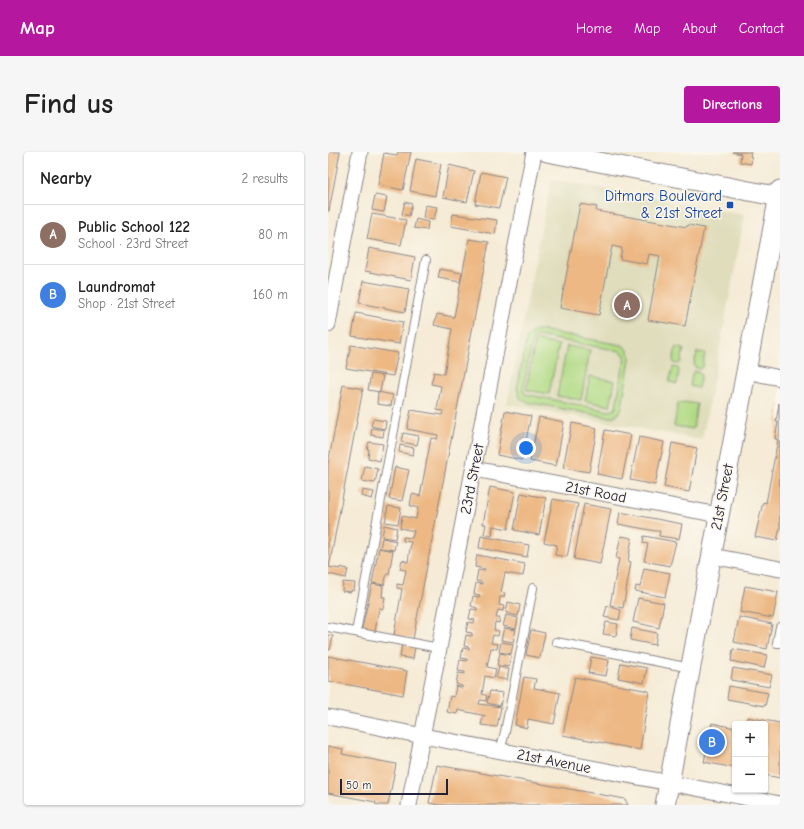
<!DOCTYPE html>
<html lang="en">
<head>
<meta charset="utf-8">
<style>
	body { margin:0; font-family:"Comic Neue",sans-serif; background:#f6f6f6; color:#222 }
	.controls { position:absolute; right:12px; bottom:12px; display:grid; overflow:hidden; border-radius:4px; box-shadow:0 1px 3px #0004 }
	.controls button { width:36px; height:36px; display:grid; place-items:center; padding:0; border:0; border-bottom:1px solid #e0e0e0; background:#fff; color:#222; font:20px sans-serif }
	.scale { position:absolute; left:12px; bottom:10px; width:108px; box-sizing:border-box; padding-left:4px; border:2px solid #22223b; border-top:0; font-size:11px; line-height:14px; white-space:nowrap; color:#22223b; -webkit-text-stroke:3px #fbf7ec; paint-order:stroke }
	.you { position:absolute; left:198px; top:296px; width:14px; height:14px; margin:-10px; border:3px solid #fff; border-radius:50%; background:#1a73e8; box-shadow:0 0 0 6px #1a73e833 }
	.badge { display:grid; place-items:center; width:26px; height:26px; border-radius:50%; background:#b5179e; color:#fff; font-size:13px; font-weight:700 }
	.pin { position:absolute; translate:-50% -50%; border:2px solid #fff; box-shadow:0 1px 4px #0006 }
	.list { margin:0; padding:0; list-style:none }
	h2 { display:flex; justify-content:space-between; align-items:center; height:52px; margin:0; padding:0 16px; font-size:17px }
	h2 small { font-size:13px; font-weight:400; color:#767676 }
	.list li { display:grid; grid-template-columns:26px 1fr auto; gap:12px; align-items:center; box-sizing:border-box; height:60px; padding:0 16px; border-top:1px solid #e0e0e0 }
	.list b { display:block; font-size:15px; white-space:nowrap }
	.list p { margin:0; font-size:13px; white-space:nowrap; color:#767676 }
	.list em { font-size:13px; font-style:normal; color:#767676 }
	.map { position:relative; flex:none; width:452px; height:653px; overflow:hidden; border-radius:4px }
	header { display:flex; align-items:center; gap:24px; box-sizing:border-box; height:56px; padding:0 20px; background:#b5179e; color:#fff }
	header strong { font-size:19px }
	nav { display:flex; gap:22px; margin-inline-start:auto; font-size:14px }
	.intro { display:flex; align-items:center; justify-content:space-between; box-sizing:border-box; height:96px; padding:0 24px }
	h1 { margin:0; font-size:28px }
	.button { padding:10px 18px; border-radius:4px; background:#b5179e; color:#fff; font-size:14px; font-weight:700 }
	main { display:flex; gap:24px; padding:0 24px }
	aside { flex:1; background:#fff; border-radius:4px; box-shadow:0 1px 3px #0004 }
	.map>svg:first-child { display:block }
	.built { fill:#dfddbb }
	.green { fill:#b1da84; stroke:#6a7e60; fill-rule:evenodd }
	.building { fill:#edb883 }
	.lines { fill:none; stroke-linecap:round; stroke-linejoin:round }
	.service-casing { stroke:#8c8688; stroke-width:10 }
	.minor-casing { stroke:#8c8688; stroke-width:17 }
	.tertiary-casing { stroke:#8c8688; stroke-width:21 }
	.service { stroke:#fff; stroke-width:8 }
	.minor { stroke:#fff; stroke-width:15 }
	.tertiary { stroke:#fff; stroke-width:19 }
	.transit-dot { fill:#1a4fb4; stroke:#fbf7ec; stroke-width:1.5 }
	.labels { text-anchor:middle; stroke-width:3; stroke-linejoin:round; paint-order:stroke }
	.transit-label { font-size:15px; fill:#164399; stroke:#fbf7ec; text-anchor:end }
	.street-label { font-size:15px; fill:#22223b; stroke:#fbf7ec }
</style>
</head>
<body>
<header>
<strong>Map</strong>
<nav><a>Home</a><a>Map</a><a>About</a><a>Contact</a></nav>
</header>
<div class="intro"><h1>Find us</h1><a class="button">Directions</a></div>
<main>
<aside>
<h2>Nearby<small>2 results</small></h2>
<ul class="list">
<li><span class="badge" style="background:#8d6e63">A</span><div><b>Public School 122</b><p>School · 23rd Street</p></div><em>80 m</em></li>
<li><span class="badge" style="background:#3f7fe0">B</span><div><b>Laundromat</b><p>Shop · 21st Street</p></div><em>160 m</em></li>
</ul>
</aside>
<div class="map">
<svg width="452" height="653" viewBox="0 0 452 653">
	<rect width="100%" height="100%" fill="#fbf7ec"/>
	<filter id="ink" filterUnits="userSpaceOnUse"><feTurbulence type="fractalNoise" baseFrequency=".025" numOctaves="2"/><feDisplacementMap in="SourceGraphic" scale="8" xChannelSelector="R" yChannelSelector="G"/><feConvolveMatrix kernelMatrix="1 2 1 2 8 2 1 2 1" color-interpolation-filters="sRGB"/></filter>
	<filter id="wash" filterUnits="userSpaceOnUse"><feTurbulence type="fractalNoise" baseFrequency=".012" numOctaves="4" result="noise"/><feDisplacementMap in="SourceGraphic" scale="16" xChannelSelector="R" yChannelSelector="G"/><feGaussianBlur stdDeviation="0.9" result="paint"/><feColorMatrix in="noise" values="0 0 0 0 0 0 0 0 0 0 0 0 0 0 0 0 0 1.4 0 .05"/><feComposite in="paint" operator="in"/></filter>
	<g filter="url(#wash)">
		<rect width="100%" height="100%" fill="#f5ebd6"/>
		<path class="built" d="M223,27L417,63L374,288L179,252Z"/>
		<g class="green">
			<path d="M207,178H212L294,193C299,196 303,200 302,207L294,255C291,262 287,266 279,265L198,250L192,246L189,236L199,185ZM209,184L292,199L295,201L297,204L288,255L286,258L281,259L197,242L195,238L204,189L206,185Z"/>
			<path d="M207,188L231,193L221,242L198,238Z"/>
			<path d="M239,194L262,198L253,248L229,244Z"/>
			<path d="M348,195L356,197L353,210L351,212L346,211L345,208Z"/>
			<path d="M369,200L377,201L375,214L372,217L367,215L366,212Z"/>
			<path d="M345,215L350,216L351,219L349,232L341,230Z"/>
			<path d="M366,219L371,220L373,223L370,236L362,234L364,222Z"/>
			<path d="M262,224L287,229L282,254L257,249Z"/>
			<path d="M356,250L369,252L365,277L346,274L350,251L355,252Z"/>
		</g>
		<g id="blocks">
			<g class="building">
				<path d="M0,0H12L1,59H0Z"/>
				<path d="M70,0H83L75,38L50,33L56,1L69,3Z"/>
				<path d="M404,0H423L422,5H424L423,12L412,10L413,2Z"/>
				<path d="M88,7L113,12L107,44L82,39Z"/>
				<path d="M121,13L146,19L139,50L115,45Z"/>
				<path d="M153,20L178,25L171,56L147,52Z"/>
				<path d="M47,43L59,45L56,60L44,58Z"/>
				<path d="M77,50L84,52L81,64L74,62Z"/>
				<path d="M252,52L269,55L268,59L359,75L360,73L376,76L357,174L320,168L332,104L321,102L319,112L292,107L294,96L284,94L271,163L232,156Z"/>
				<path d="M97,53L109,55L106,68L95,66Z"/>
				<path d="M44,62L78,68L73,93L39,87Z"/>
				<path d="M125,62L169,68L167,82L123,74Z"/>
				<path d="M88,67L100,70L99,78L86,76Z"/>
				<path d="M141,87L161,90L85,487L66,483L74,437L69,436V432L75,433L78,418L72,417L74,408L80,410L83,390L75,389V385L84,386L86,379L72,376L74,364L88,367L90,356L82,354L84,342L92,344L103,286L109,287L110,283L79,277L83,258L114,263L115,259L109,258L113,234L103,232L106,220L116,222L124,177L106,173L109,162L126,165Z"/>
				<path d="M41,96L87,105L83,128L37,119Z"/>
				<path d="M112,117L134,121L132,130L110,126Z"/>
				<path d="M35,129L81,137L77,160L31,151Z"/>
				<path d="M28,161L75,170L71,192L24,184Z"/>
				<path d="M23,193L70,201L65,224L18,216Z"/>
				<path d="M43,222L55,224L52,240L40,238Z"/>
				<path d="M15,233L35,237L1,415L12,417V415L20,417L18,426L0,422V312Z"/>
				<path d="M50,240L65,243L63,254L49,252Z"/>
				<path d="M451,251L452,376L449,389L427,385L435,350L438,351L450,287H447L450,270H448Z"/>
				<path d="M177,259L203,264L194,308L169,303Z"/>
				<path d="M211,265L236,270L228,314L202,309Z"/>
				<path d="M45,267L58,269L57,277L43,274Z"/>
				<path d="M244,271L269,276L261,320L235,316Z"/>
				<path d="M44,276L56,278L55,285L43,283Z"/>
				<path d="M277,278L303,283L294,327L269,322Z"/>
				<path d="M75,281L91,284L89,293L73,290Z"/>
				<path d="M311,285L336,290L327,333L302,328Z"/>
				<path d="M41,290L55,292L52,309L40,306L41,297H39Z"/>
				<path d="M344,291L369,296L361,340L336,335Z"/>
				<path d="M72,293L86,296L85,303L71,300Z"/>
				<path d="M37,314L50,317L47,331L34,329Z"/>
				<path d="M67,315L81,318L74,349L61,347Z"/>
				<path d="M162,335L187,340L180,377L165,374L164,384L156,382L158,372H155Z"/>
				<path d="M34,338L46,340L44,347L33,344Z"/>
				<path d="M193,341L218,346L211,383L186,378Z"/>
				<path d="M225,347L250,352L239,405L227,403L229,393L216,390Z"/>
				<path d="M256,352L283,357L272,412L246,407Z"/>
				<path d="M60,354L73,356L70,372L57,370Z"/>
				<path d="M292,360L354,372L351,387L331,384L332,379H328L290,372Z"/>
				<path d="M56,373L69,376L67,387L54,385Z"/>
				<path d="M153,384L201,393L199,405L151,396Z"/>
				<path d="M293,384L304,386L300,409L303,410L295,456L282,453L291,407L288,406Z"/>
				<path d="M316,384L348,390L342,414L316,409L320,392L315,391Z"/>
				<path d="M54,386L68,389L66,398L52,396Z"/>
				<path d="M51,396L65,399L61,422H59L56,433L44,431Z"/>
				<path d="M149,403L197,412L195,424L177,421L173,440L177,441L176,445H172L171,453L176,454L175,459L170,458L168,466H172L171,471L167,470L166,478L171,479L170,484L165,483L163,491L170,492L169,497L163,496L159,515L168,517L166,526L157,524L154,542L159,544L158,549L152,548L151,552L173,555L169,575L153,573L155,565L158,564L130,558L129,562L119,560L122,544L126,545L128,534L134,536V534L128,532L130,521L137,522V520L130,519L132,508L139,509V507L133,506L135,496L141,497V495L136,494L138,483L144,484V481L138,480L140,470L146,471L147,468L141,467L143,457L149,458V456L143,454L145,444L151,445L152,443L146,442L148,431L154,432V430L148,429L150,418L156,419L157,417L147,415Z"/>
				<path d="M316,416L342,421L337,445L307,439L308,434L312,435Z"/>
				<path d="M15,430L27,431L26,439L23,438V440L14,439Z"/>
				<path d="M44,432L55,434L54,445H57L55,457L51,456L47,480L34,477Z"/>
				<path d="M417,434L450,440L445,466L412,460Z"/>
				<path d="M310,446L336,451L331,476L305,470Z"/>
				<path d="M180,450L192,453L190,464L178,461Z"/>
				<path d="M279,454L293,458L291,468L276,465Z"/>
				<path d="M178,463L190,466L188,477L175,474Z"/>
				<path d="M411,465L444,472L439,497L406,490Z"/>
				<path d="M278,470L290,472L288,484L275,482Z"/>
				<path d="M176,476L188,478L185,490L173,488Z"/>
				<path d="M304,476L329,481L327,493L302,488Z"/>
				<path d="M203,478L217,481L212,506L198,503Z"/>
				<path d="M0,483L5,484L2,498H0Z"/>
				<path d="M173,490L185,492L183,502L171,500Z"/>
				<path d="M74,492L87,495L85,507L72,505Z"/>
				<path d="M405,497L439,503L436,516L403,509Z"/>
				<path d="M172,501L183,503L181,515L169,513Z"/>
				<path d="M0,504L79,519L75,543L0,529Z"/>
				<path d="M263,505L281,508L278,524L260,521Z"/>
				<path d="M293,511L319,516L316,531L290,526Z"/>
				<path d="M171,515L181,517L179,528L168,526Z"/>
				<path d="M405,516L444,523L441,535L403,528Z"/>
				<path d="M196,525L208,527L206,536L232,541L226,572L200,567L199,576L187,573Z"/>
				<path d="M247,525L321,539L312,598L235,583Z"/>
				<path d="M401,534L440,541L437,554L399,547Z"/>
				<path d="M162,539L175,541L172,554L159,551Z"/>
				<path d="M419,565L452,571V626L437,623V572H417Z"/>
				<path d="M384,571L407,576V616L376,610Z"/>
				<path d="M0,594L15,597L14,602L68,612L60,653H52L47,652L48,650L0,641Z"/>
				<path d="M109,613L297,647L300,653H111L101,651Z"/>
			</g>
		</g>
	</g>
	<g filter="url(#ink)">
		<use href="#blocks" fill-opacity="0" stroke="#8c8688" stroke-width="1"/>
		<g class="lines">
			<defs>
				<g id="service">
					<path d="M0,475L111,496"/>
					<path d="M452,475L449,491H452"/>
					<path d="M28,480L98,108"/>
					<path d="M228,490L363,516"/>
					<path d="M172,599L177,580L205,436"/>
				</g>
				<g id="minor">
					<path d="M0,172L32,0"/>
					<path d="M418,219L452,226"/>
					<path d="M146,317L391,363"/>
					<path d="M384,404L452,417"/>
					<path d="M0,565L95,584L452,652"/>
					<path d="M81,653L206,0"/>
				</g>
				<g id="tertiary">
					<path d="M219,0L452,45"/>
					<path d="M337,653L452,38"/>
				</g>
			</defs>
			<use href="#service" class="service-casing"/>
			<use href="#minor" class="minor-casing"/>
			<use href="#tertiary" class="tertiary-casing"/>
			<use href="#service" class="service"/>
			<use href="#minor" class="minor"/>
			<use href="#tertiary" class="tertiary"/>
		</g>
	</g>
	<rect class="transit-dot" x="398" y="49" width="8" height="8" rx="2"/>
	<g class="labels">
		<g class="transit-label">
			<text x="394" y="49">Ditmars Boulevard<tspan x="394" dy="17">&amp; 21st Street</tspan></text>
		</g>
		<g class="street-label">
			<text transform="translate(144 327) rotate(-79)" y="5">23rd Street</text>
			<text transform="translate(268 340) rotate(11)" y="5">21st Road</text>
			<text transform="translate(394 345) rotate(-79)" y="5">21st Street</text>
			<text transform="translate(226 609) rotate(11)" y="5">21st Avenue</text>
		</g>
	</g>
</svg>
<div class="controls">
<button>+</button>
<button>−</button>
</div>
<div class="scale">50 m</div>
<div class="you"></div>
<div class="pin badge" style="left:299px;top:153px;background:#8d6e63">A</div>
<div class="pin badge" style="left:384px;top:590px;background:#3f7fe0">B</div>
</div>
</main>
</body>
</html>
